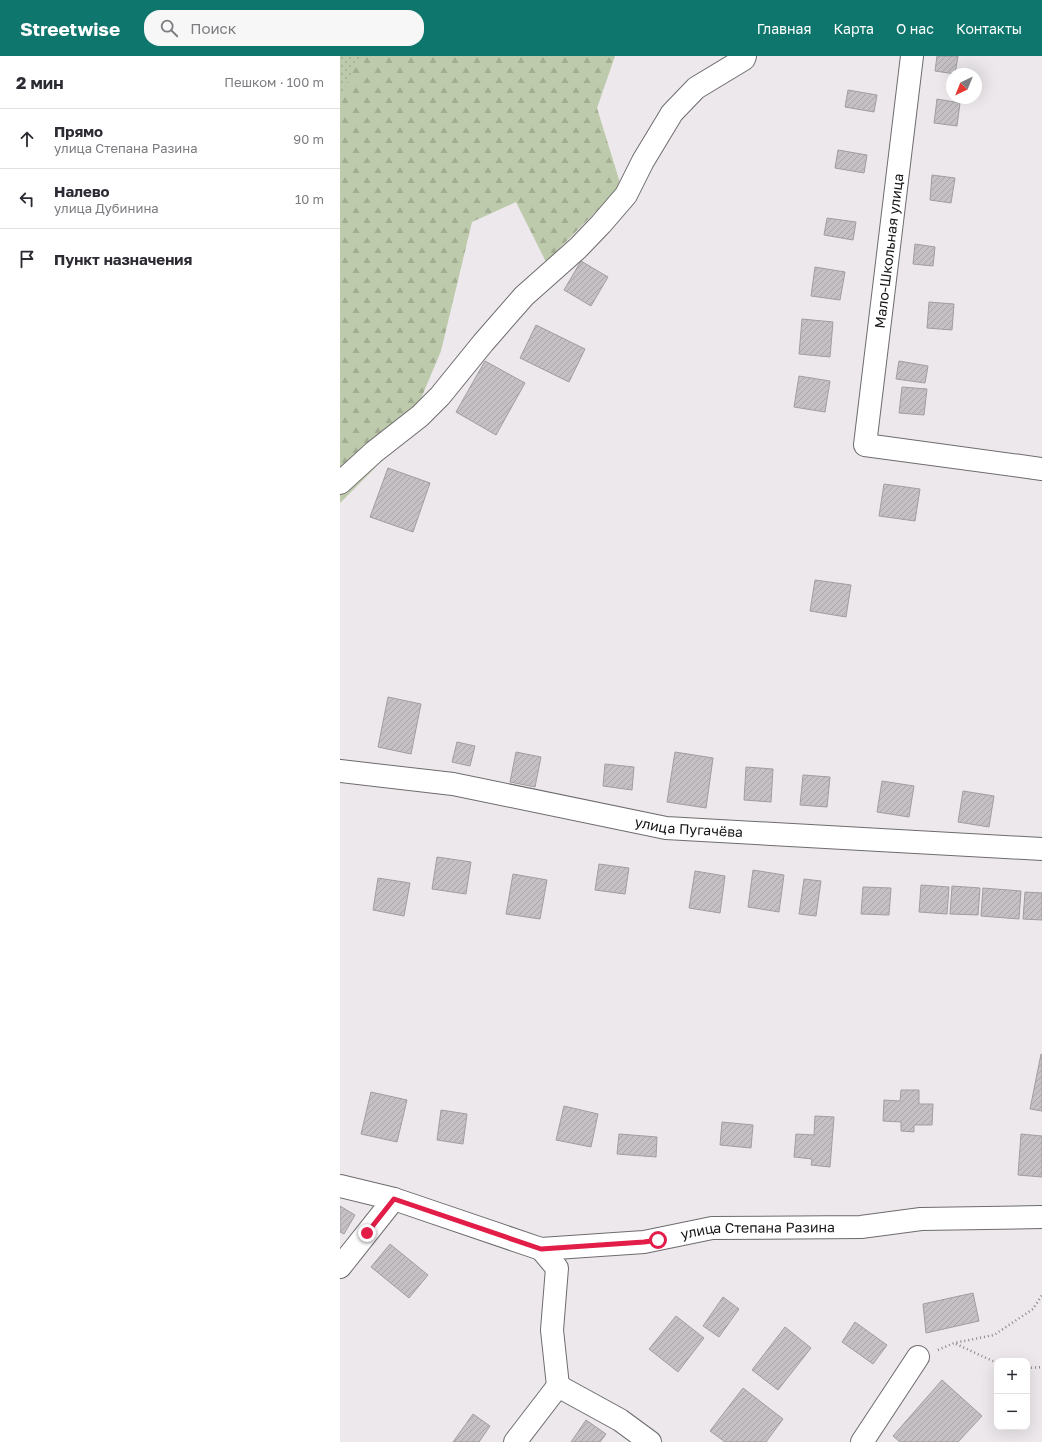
<!DOCTYPE html>
<html lang="ru">
<head>
<meta charset="utf-8">
<style>
	body { margin:0; font-family:"Golos Text",sans-serif; background:#f7f7f7; color:#2b2b33 }
	.controls { position:absolute; right:12px; bottom:12px; display:grid; overflow:hidden; border-radius:8px; box-shadow:0 4px 16px #0002 }
	.controls button { width:36px; height:36px; display:grid; place-items:center; padding:0; border:0; border-bottom:1px solid #e1e1e2; background:#fff; color:#2b2b33; font:20px sans-serif }
	.compass { position:absolute; left:606px; top:12px; width:36px; height:36px; border-radius:50%; background:#fff; box-shadow:0 4px 16px #0002; rotate:223deg }
	.stop { position:absolute; width:12px; height:12px; margin:-9px; border:3px solid #e11d48; border-radius:50%; background:#fff }
	.stop.end { background:#e11d48; border-color:#fff; box-shadow:0 1px 4px #0008 }
	.list { margin:0; padding:0; list-style:none }
	h2 { display:flex; justify-content:space-between; align-items:center; height:52px; margin:0; padding:0 16px; font-size:17px }
	h2 small { font-size:13px; font-weight:400; color:#7c7c81 }
	.list li { display:grid; grid-template-columns:26px 1fr auto; gap:12px; align-items:center; box-sizing:border-box; height:60px; padding:0 16px; border-top:1px solid #e1e1e2 }
	.list b { display:block; font-size:15px; white-space:nowrap }
	.list p { margin:0; font-size:13px; white-space:nowrap; color:#7c7c81 }
	.list em { font-size:13px; font-style:normal; color:#7c7c81 }
	.icon { flex:none; width:22px; height:22px; fill:none; stroke:currentColor; stroke-width:2; stroke-linecap:round; stroke-linejoin:round }
	.map { position:relative; flex:none; width:702px; height:1386px; overflow:hidden }
	header { display:flex; align-items:center; gap:24px; box-sizing:border-box; height:56px; padding:0 20px; background:#0f766e; color:#fff }
	header strong { font-size:19px }
	nav { display:flex; gap:22px; margin-inline-start:auto; font-size:14px }
	.search { width:280px; height:36px; background:#f7f7f7; display:flex; align-items:center; gap:10px; box-sizing:border-box; padding:0 14px; border-radius:16px; color:#7c7c81; font-size:15px }
	main { display:flex }
	aside { flex:1; background:#fff }
	.map>svg:first-child { display:block }
	.forest { fill:url(#forest-firs) }
	.park { fill:url(#park-dots) }
	.building { fill:url(#building-hatch); stroke:#a19da0 }
	.lines { fill:none; stroke-linecap:round; stroke-linejoin:round }
	.street-casing { stroke:#6e6b6f; stroke-width:24 }
	.path { stroke:#89868a; stroke-width:2.5; stroke-dasharray:1 3; stroke-linecap:butt }
	.street { stroke:#fff; stroke-width:22 }
	.route { stroke:#e11d48; stroke-width:5 }
	.labels { text-anchor:middle; stroke-width:3; stroke-linejoin:round; paint-order:stroke }
	.street-label { font-size:14px; fill:#161517; stroke:#fff }
</style>
</head>
<body>
<header>
<strong>Streetwise</strong>
<div class="search"><svg class="icon" aria-label="search" viewBox="0 0 24 24"><circle cx="10" cy="10" r="6"/><path d="M15 15l6 6"/></svg>Поиск</div>
<nav><a>Главная</a><a>Карта</a><a>О нас</a><a>Контакты</a></nav>
</header>
<main>
<aside>
<h2>2 мин<small>Пешком · 100 m</small></h2>
<ul class="list">
<li><svg class="icon" aria-label="ahead" viewBox="0 0 24 24"><path d="M12 20V5M6 11l6-6 6 6"/></svg><div><b>Прямо</b><p>улица Степана Разина</p></div><em>90 m</em></li>
<li><svg class="icon" aria-label="left" viewBox="0 0 24 24"><path d="M17 20v-9H6M10 6l-5 5 5 5"/></svg><div><b>Налево</b><p>улица Дубинина</p></div><em>10 m</em></li>
<li><svg class="icon" aria-label="arrive" viewBox="0 0 24 24"><path d="M6 21V4h12l-3 4 3 4H6"/></svg><div><b>Пункт назначения</b></div></li>
</ul>
</aside>
<div class="map">
<svg width="702" height="1386" viewBox="0 0 702 1386">
	<defs>
		<pattern id="forest-firs" width="22" height="20" patternUnits="userSpaceOnUse"><rect width="22" height="20" fill="#bdcaab"/><path d="M5 1l3.5 6h-7zM16 11l3.5 6h-7z" fill="#a2ad92"/></pattern>
		<pattern id="park-dots" width="8" height="8" patternUnits="userSpaceOnUse"><rect width="8" height="8" fill="#bdcaab"/><path d="M2 2h.1M6 6h.1" fill="none" stroke="#a2ad92" stroke-width="1.8" stroke-linecap="round"/></pattern>
		<pattern id="building-hatch" width="6" height="6" patternUnits="userSpaceOnUse"><rect width="6" height="6" fill="#c4c0c4"/><path d="M-1 1l2-2M0 6l6-6M5 7l2-2" fill="none" stroke="#a8a4a8"/></pattern>
	</defs>
	<rect width="100%" height="100%" fill="#ece8ec"/>
	<path class="forest" d="M0,0H275L257,52L281,130L206,206L176,146L132,166L101,295L64,383L0,447Z"/>
	<path class="park" d="M0,0H20L0,41Z"/>
	<g class="building">
		<path d="M597,0H618L615,18L595,15Z"/>
		<path d="M508,34L537,39L534,56L505,51Z"/>
		<path d="M597,43L620,47L617,70L594,67Z"/>
		<path d="M498,94L527,99L524,117L495,112Z"/>
		<path d="M592,119L615,122L611,147L590,144Z"/>
		<path d="M487,162L516,166L513,184L484,179Z"/>
		<path d="M575,188L595,191L593,210L573,208Z"/>
		<path d="M241,205L268,221L251,250L224,234Z"/>
		<path d="M475,211L505,216L500,244L471,240Z"/>
		<path d="M589,246L614,248L612,274L587,272Z"/>
		<path d="M462,263L493,266L490,301L459,298Z"/>
		<path d="M196,269L245,293L229,326L180,302Z"/>
		<path d="M145,305L185,327L156,379L116,356Z"/>
		<path d="M559,305L588,310L585,327L556,323Z"/>
		<path d="M459,320L490,325L485,356L454,351Z"/>
		<path d="M562,331L587,333L584,359L559,357Z"/>
		<path d="M48,412L90,427L73,476L30,461Z"/>
		<path d="M544,428L580,433L575,465L539,460Z"/>
		<path d="M475,524L511,529L506,561L470,555Z"/>
		<path d="M48,641L81,648L71,698L38,691Z"/>
		<path d="M117,686L135,690L130,710L112,706Z"/>
		<path d="M176,696L201,701L195,731L170,726Z"/>
		<path d="M335,696L373,702L366,752L327,746Z"/>
		<path d="M265,708L294,711L292,734L263,730Z"/>
		<path d="M406,711L433,713L431,746L404,744Z"/>
		<path d="M463,719L490,721L487,751L460,749Z"/>
		<path d="M542,725L574,730L569,761L537,756Z"/>
		<path d="M623,735L654,740L649,771L618,766Z"/>
		<path d="M97,801L131,806L126,838L92,833Z"/>
		<path d="M259,808L289,812L285,838L255,834Z"/>
		<path d="M413,814L444,819L439,856L408,851Z"/>
		<path d="M355,815L385,820L380,857L349,852Z"/>
		<path d="M173,818L207,824L200,863L166,858Z"/>
		<path d="M38,822L70,827L64,860L33,854Z"/>
		<path d="M464,823L481,825L476,860L459,858Z"/>
		<path d="M581,829L609,831L607,858L579,856Z"/>
		<path d="M612,830L640,832L638,859L610,858Z"/>
		<path d="M523,831L551,832L549,859L521,858Z"/>
		<path d="M643,832L681,835L679,863L641,860Z"/>
		<path d="M685,836L702,837V864L683,863Z"/>
		<path d="M701,998L702,999V1055L690,1053Z"/>
		<path d="M561,1034H579V1048H593L592,1069H574V1076L561,1075V1066L543,1065L544,1044L560,1045Z"/>
		<path d="M31,1036L67,1044L57,1086L21,1078Z"/>
		<path d="M224,1050L258,1058L251,1091L216,1084Z"/>
		<path d="M101,1054L127,1058L123,1088L97,1084Z"/>
		<path d="M475,1060L494,1061L490,1111L471,1109L472,1103L454,1101L456,1078L474,1079Z"/>
		<path d="M382,1066L413,1069L411,1092L380,1089Z"/>
		<path d="M279,1078L317,1081L316,1101L277,1098Z"/>
		<path d="M681,1078L702,1080V1121L678,1119Z"/>
		<path d="M0,1150L15,1159L4,1178L0,1176Z"/>
		<path d="M50,1188L88,1219L69,1242L31,1211Z"/>
		<path d="M633,1237L639,1265L586,1277L583,1248Z"/>
		<path d="M383,1241L399,1253L379,1281L363,1270Z"/>
		<path d="M336,1260L364,1282L338,1316L309,1293Z"/>
		<path d="M515,1266L547,1289L533,1308L502,1286Z"/>
		<path d="M445,1271L471,1292L438,1334L412,1314Z"/>
		<path d="M602,1324L642,1360L618,1386H560L553,1380Z"/>
		<path d="M403,1332L443,1363L426,1386H385L370,1375Z"/>
		<path d="M133,1358L150,1370L139,1386H113Z"/>
		<path d="M246,1364L266,1378L260,1386H231Z"/>
	</g>
	<g class="lines">
		<defs>
			<g id="street">
				<path d="M572,0L525,389L702,413"/>
				<path d="M0,427L34,396L80,360L100,340L143,287L184,240L238,192L261,168L286,139L303,105L332,57L356,32L404,3L405,0"/>
				<path id="s1" d="M0,715L113,728L326,772L702,793"/>
				<path id="s2" d="M0,1130L54,1143L201,1193L304,1186L372,1172L521,1171L581,1163L702,1161"/>
				<path d="M201,1193L217,1212L212,1274L218,1330"/>
				<path d="M0,1211L54,1143"/>
				<path d="M218,1330L280,1364L310,1386"/>
				<path d="M175,1386L218,1330"/>
				<path d="M522,1386L578,1301"/>
			</g>
		</defs>
		<use href="#street" class="street-casing"/>
		<g class="path">
			<path d="M616,1288L657,1307"/>
			<path d="M598,1294L614,1287L654,1279L693,1253L702,1239"/>
			<path d="M687,1312L702,1311"/>
		</g>
		<use href="#street" class="street"/>
	</g>
	<g class="lines">
		<path class="route" d="M27,1177L54,1143L201,1193L304,1186L318,1184"/>
	</g>
	<g class="labels">
		<g class="street-label">
			<text transform="translate(549 195) rotate(-83)" y="5">Мало-Школьная улица</text>
			<text dy="5" stroke="none"><textPath href="#s1" startOffset="354">улица Пугачёва</textPath></text>
			<text dy="5" stroke="none"><textPath href="#s2" startOffset="429">улица Степана Разина</textPath></text>
		</g>
	</g>
</svg>
<div class="controls">
<button>+</button>
<button>−</button>
</div>
<svg class="compass" viewBox="-18 -18 36 36"><path d="M0-13l5 13h-10z" fill="#e53935"/><path d="M0 13l5-13h-10z" fill="#7c7c81"/></svg>
<div class="stop" style="left:318px;top:1184px"></div>
<div class="stop end" style="left:27px;top:1177px"></div>
</div>
</main>
</body>
</html>
